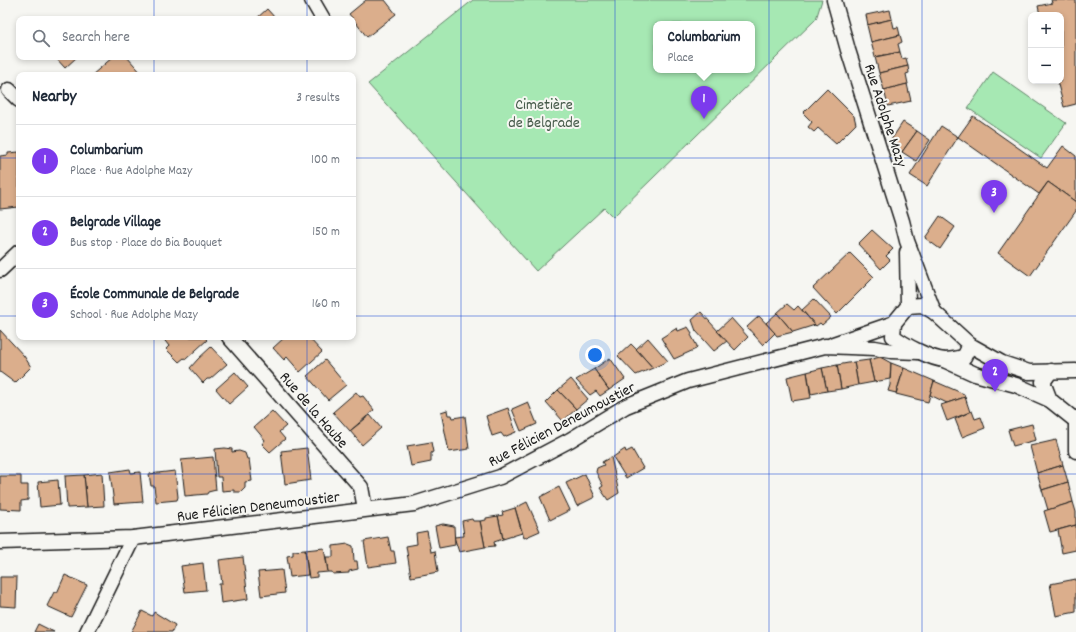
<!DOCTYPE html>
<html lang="en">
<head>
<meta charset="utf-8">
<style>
	body { margin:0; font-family:Dekko,sans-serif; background:#f2f2f3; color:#1f2937 }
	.controls { position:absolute; right:12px; top:12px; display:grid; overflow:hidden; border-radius:8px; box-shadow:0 2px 6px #0003 }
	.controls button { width:36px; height:36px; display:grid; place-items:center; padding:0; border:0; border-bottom:1px solid #e0e1e3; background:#fff; color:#1f2937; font:20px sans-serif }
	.you { position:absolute; left:595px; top:355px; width:14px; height:14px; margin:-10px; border:3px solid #fff; border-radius:50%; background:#1a73e8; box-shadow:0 0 0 6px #1a73e833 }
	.badge { display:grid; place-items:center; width:26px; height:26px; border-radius:50%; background:#7c3aed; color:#fff; font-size:13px; font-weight:700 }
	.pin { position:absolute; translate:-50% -33px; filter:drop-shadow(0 1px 2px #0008) }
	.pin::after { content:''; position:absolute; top:21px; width:14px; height:12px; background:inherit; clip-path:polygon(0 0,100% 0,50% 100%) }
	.popup { position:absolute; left:653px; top:21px; width:102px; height:52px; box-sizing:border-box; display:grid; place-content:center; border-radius:8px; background:#fff; filter:drop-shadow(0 1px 3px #0005); font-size:13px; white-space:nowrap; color:#747a83 }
	.popup b { font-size:15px; color:#1f2937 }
	.popup::after { content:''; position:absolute; left:50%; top:100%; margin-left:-8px; border:8px solid transparent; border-top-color:#fff }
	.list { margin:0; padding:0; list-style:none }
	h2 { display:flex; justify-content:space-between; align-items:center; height:52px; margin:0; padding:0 16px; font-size:17px }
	h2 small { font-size:13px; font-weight:400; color:#747a83 }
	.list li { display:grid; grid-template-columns:26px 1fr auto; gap:12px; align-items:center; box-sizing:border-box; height:72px; padding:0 16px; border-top:1px solid #e0e1e3 }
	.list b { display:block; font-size:15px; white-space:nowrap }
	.list p { margin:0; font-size:13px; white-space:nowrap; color:#747a83 }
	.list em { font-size:13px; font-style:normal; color:#747a83 }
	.icon { flex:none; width:22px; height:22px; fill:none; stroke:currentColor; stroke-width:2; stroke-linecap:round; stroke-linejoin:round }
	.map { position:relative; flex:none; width:1076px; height:632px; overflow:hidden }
	.search { position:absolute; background:#fff; box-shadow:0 2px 6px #0003; left:16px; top:16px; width:340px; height:44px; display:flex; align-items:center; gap:10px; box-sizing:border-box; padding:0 14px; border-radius:8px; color:#747a83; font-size:15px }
	.panel { position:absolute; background:#fff; box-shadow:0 2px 6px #0003; left:16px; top:72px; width:340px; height:268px; border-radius:8px }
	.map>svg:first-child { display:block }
	.green { fill:#a6e8b3; stroke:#618268; fill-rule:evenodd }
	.building { fill:#dbae8c; stroke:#1c1c1c }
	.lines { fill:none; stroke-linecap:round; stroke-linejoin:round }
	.minor-casing { stroke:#1c1c1c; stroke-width:17 }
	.minor { stroke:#f6f6f2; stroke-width:14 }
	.grid { fill:none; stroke:#1d4ed8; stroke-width:1; stroke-opacity:0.55 }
	.labels { text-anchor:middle; stroke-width:4; stroke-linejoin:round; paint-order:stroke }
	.park-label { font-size:16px; fill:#455949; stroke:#f6f6f2 }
	.street-label { font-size:16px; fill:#1c1c1c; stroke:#f6f6f2 }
</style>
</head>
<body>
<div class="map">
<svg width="1076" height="632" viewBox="0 0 1076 632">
	<rect width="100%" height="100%" fill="#f6f6f2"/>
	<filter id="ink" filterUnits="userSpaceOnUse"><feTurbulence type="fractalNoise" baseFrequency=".025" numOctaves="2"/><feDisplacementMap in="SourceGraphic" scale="8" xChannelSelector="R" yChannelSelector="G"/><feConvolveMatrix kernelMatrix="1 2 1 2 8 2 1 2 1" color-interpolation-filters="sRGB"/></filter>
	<g filter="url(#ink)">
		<g class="green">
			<path d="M473,0H822L816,19L613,217L604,208L536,271L368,84ZM656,24H752V70H656Z"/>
			<path d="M993,72L1066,123L1041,158L968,108Z"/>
		</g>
		<g class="building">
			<path d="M366,0H385L396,14L367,37L349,14Z"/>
			<path d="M1051,0H1076V104L1064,107L1057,81H1061V15H1040L1038,6L1052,3Z"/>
			<path d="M267,9L276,19H256Z"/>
			<path d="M890,10L892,19L868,25L866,15Z"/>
			<path d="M892,19L894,28L898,27L900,35L871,42L867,25Z"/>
			<path d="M900,35L902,42L898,44L900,52L875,57L871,42Z"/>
			<path d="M900,52L902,59L906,58L908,66L879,73L875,57Z"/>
			<path d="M55,57H77L65,68Z"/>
			<path d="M113,57H127L143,75H92Z"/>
			<path d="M908,66L909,73L906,74L908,84L884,90L879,73Z"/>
			<path d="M907,84L911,101L888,106L884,90Z"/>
			<path d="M827,89L854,116L856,124L836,144L818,128L814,132L808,127L812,122L803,113Z"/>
			<path d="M973,116L1047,168L1063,146L1076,156V202L1048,182L1039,194L958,137Z"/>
			<path d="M903,122L917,131L902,152L893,145L891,140Z"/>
			<path d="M941,126L958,137L927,186L910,175Z"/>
			<path d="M917,131L930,140L916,161L902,152Z"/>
			<path d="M19,152V207L0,209V156L8,155V153Z"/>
			<path d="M1048,182L1076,202V211L1030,276L998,253Z"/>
			<path d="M940,216L955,227L940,249L925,238Z"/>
			<path d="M872,230L893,249L886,256L890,260L881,269L858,244Z"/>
			<path d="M850,253L874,277L837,314L813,288Z"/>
			<path d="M814,299L831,317L822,325L820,323L816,326L815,325L802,310Z"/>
			<path d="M787,304L794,310L798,306L815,325L793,332L777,313Z"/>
			<path d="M701,312L727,341L714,351L696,331L692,320Z"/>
			<path d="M777,313L793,332L777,336L766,323Z"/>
			<path d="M759,316L775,333L763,345L747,327Z"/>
			<path d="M731,318L748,337L735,350L717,331Z"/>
			<path d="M688,327L692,333L691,335L697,346L696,349L674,359L661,338L677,328L678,331Z"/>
			<path d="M0,330L24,356L31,367L15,383L0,372Z"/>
			<path d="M162,337H204L207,340L186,359L184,358L179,362L166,349L169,346Z"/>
			<path d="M285,337H308L322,352L300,372L287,357L284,360L273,348Z"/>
			<path d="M648,338L668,361L653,368L636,349Z"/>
			<path d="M631,344L636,349L653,368L636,375L618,356Z"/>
			<path d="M211,347L227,364L210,379H207L203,383L190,368L198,359Z"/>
			<path d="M880,357L891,363L890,379L874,382L869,360Z"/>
			<path d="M610,358L625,379L609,390L594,369Z"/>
			<path d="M325,360L346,385L328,400L307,376Z"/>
			<path d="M869,360L874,382L858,385L854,362Z"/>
			<path d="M854,362L858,385L841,389L837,365Z"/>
			<path d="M891,363L904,368L896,393L888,391L890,385Z"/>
			<path d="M837,365L841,389L827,391L822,368Z"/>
			<path d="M822,368L827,391L811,394L807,372Z"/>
			<path d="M904,368L934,381L928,402L896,394Z"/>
			<path d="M594,369L609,390L600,396L596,391L590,395L576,380Z"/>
			<path d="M235,372L248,387L229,404L216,389Z"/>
			<path d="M807,372L811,398L792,401L787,377Z"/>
			<path d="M571,379L588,399L576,409L558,390Z"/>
			<path d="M934,381L964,394L965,397L947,403L930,395Z"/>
			<path d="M558,390L576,409L563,421L546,402Z"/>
			<path d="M356,392L360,397L363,396L374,410L350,431L333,412Z"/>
			<path d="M965,397L970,412L947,421L941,405Z"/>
			<path d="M528,402L537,424L521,431L512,409Z"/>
			<path d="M508,408L516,432L504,437L501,433L492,436L486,416Z"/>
			<path d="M447,410L448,415H452L453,418L465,416L469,449L449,452L441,412Z"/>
			<path d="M272,411L286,426L279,432L285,439L270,452L262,444L265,440L254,427Z"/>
			<path d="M972,411L975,419L981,417L985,428L962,437L955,419Z"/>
			<path d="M370,415L381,428L362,445L350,431Z"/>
			<path d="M1032,424L1036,440L1013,446L1008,430Z"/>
			<path d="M1056,440L1063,465L1037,473L1030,446Z"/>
			<path d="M431,442L433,452L431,453V462L411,466L407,446Z"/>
			<path d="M225,448L232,449V452L239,451L245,453L247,459H249L252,481L245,482V488L241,492H234V490L222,491L221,477H217L215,449Z"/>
			<path d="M307,448L311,480L285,484L281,451Z"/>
			<path d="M625,449L626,452L632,449L643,468L626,478L613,457Z"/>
			<path d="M213,457L216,490L208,492L207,494L185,496L181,460Z"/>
			<path d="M611,457L619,493L608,500L600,488L603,486L596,472L597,468L604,465L602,462Z"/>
			<path d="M1063,465L1068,482L1042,490L1037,473Z"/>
			<path d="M130,469L131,473L140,472L143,502L114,504L110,472Z"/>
			<path d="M175,471L178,497L177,500L156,502L154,486H151L149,474Z"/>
			<path d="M102,473L104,506L87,507L84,475Z"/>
			<path d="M585,474L595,497L577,506L566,483Z"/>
			<path d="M84,475L87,507L67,508L65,476Z"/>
			<path d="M0,476H21V485H28V500L21,501V510L0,509Z"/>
			<path d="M58,480L60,505L40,507L38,482Z"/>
			<path d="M1068,482L1073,502L1048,510L1042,490Z"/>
			<path d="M559,487L570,510L550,520L540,497Z"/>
			<path d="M527,502L540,531L524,538L515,508Z"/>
			<path d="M1073,502L1076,512V525L1050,532L1044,511Z"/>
			<path d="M515,508L522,533L503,539L498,516L503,515L502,512Z"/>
			<path d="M498,516L503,539L494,542L495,546L485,547L480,521L486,520V518Z"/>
			<path d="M472,519L473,521H480L485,547L459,552L454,537L464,536L462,521Z"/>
			<path d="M443,524L454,526L455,545L439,548L435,526Z"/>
			<path d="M1076,525V550L1062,553L1058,530Z"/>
			<path d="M427,531L431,552L435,551L438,572L411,577L406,546L417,544L416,533Z"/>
			<path d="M388,537L391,551H394L396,563L368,567L364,541Z"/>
			<path d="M348,544L353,546L354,561H357L358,569L349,571V573L333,574L332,572H328L326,557H333V546Z"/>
			<path d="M324,548L328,572L317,573V577L309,578L305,550Z"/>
			<path d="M305,550L308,575L290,577L287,556L293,555V551Z"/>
			<path d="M243,557L248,599L221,603L219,584H222L219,560Z"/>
			<path d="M203,563L206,590L185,592L181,566Z"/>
			<path d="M282,570L285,593L261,596L258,572Z"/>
			<path d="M65,575L87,585L71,617L47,606L54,592L57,593Z"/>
			<path d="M0,577H17L16,607L0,606Z"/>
			<path d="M1076,579V612L1056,616L1050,584Z"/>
			<path d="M142,611L152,616L154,612L175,625L172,632H131Z"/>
			<path d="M38,624L54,632H34Z"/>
		</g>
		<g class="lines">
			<defs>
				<g id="minor">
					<path d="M312,0L323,19"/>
					<path d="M834,0L848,50L902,221L907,241L934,312"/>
					<path d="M9,90L19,100"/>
					<path d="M0,270L19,252"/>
					<path d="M908,306L922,305L934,312L970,345L1002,363L1029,372L1076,371"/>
					<path d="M894,323L893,336C904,345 931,359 945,360C952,360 958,358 964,357L970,345"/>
					<path d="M229,337L361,487L365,509"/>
					<path d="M833,344L894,323L908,306L907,252"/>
					<path d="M944,360L975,374L1016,385L1050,400L1075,420"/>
					<path d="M1050,400L1043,382L1051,371"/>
					<path d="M1076,418V451"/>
					<path d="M0,542L133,538L414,504L500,477L570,440L626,406L688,381L825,346L875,348L891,351L919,352"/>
					<path d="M87,632L133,538"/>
				</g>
			</defs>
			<use href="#minor" class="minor-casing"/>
			<use href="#minor" class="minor"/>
		</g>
	</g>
	<path class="grid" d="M154,0V19M307,0V19M461,0V632M615,0V632M769,0V632M922,0V632M154,57V75M307,57V75M0,158H19M353,158H1076M0,316H19M353,316H1076M154,337V632M307,337V632M0,474H1076"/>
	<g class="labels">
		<g class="park-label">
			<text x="544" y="109">Cimetière<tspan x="544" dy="18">de Belgrade</tspan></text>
		</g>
		<g class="street-label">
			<text transform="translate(887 115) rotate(72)" y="6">Rue Adolphe Mazy</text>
			<text transform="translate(315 409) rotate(49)" y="6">Rue de la Haube</text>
			<text transform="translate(561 423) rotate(-28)" y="6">Rue Félicien Deneumoustier</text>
			<text transform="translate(258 505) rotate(-7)" y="6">Rue Félicien Deneumoustier</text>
		</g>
	</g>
</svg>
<div class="controls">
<button>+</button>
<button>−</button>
</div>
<div class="you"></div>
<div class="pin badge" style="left:704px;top:119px">1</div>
<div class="popup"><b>Columbarium</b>Place</div>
<div class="pin badge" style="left:995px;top:392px">2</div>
<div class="pin badge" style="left:994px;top:213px">3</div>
<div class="search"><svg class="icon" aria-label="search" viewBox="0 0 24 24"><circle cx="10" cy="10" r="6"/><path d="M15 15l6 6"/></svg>Search here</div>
<section class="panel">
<h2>Nearby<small>3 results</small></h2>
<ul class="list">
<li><span class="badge">1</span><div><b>Columbarium</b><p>Place · Rue Adolphe Mazy</p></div><em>100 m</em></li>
<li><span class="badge">2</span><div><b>Belgrade Village</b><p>Bus stop · Place do Bia Bouquet</p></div><em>150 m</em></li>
<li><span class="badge">3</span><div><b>École Communale de Belgrade</b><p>School · Rue Adolphe Mazy</p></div><em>160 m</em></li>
</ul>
</section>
</div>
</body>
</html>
